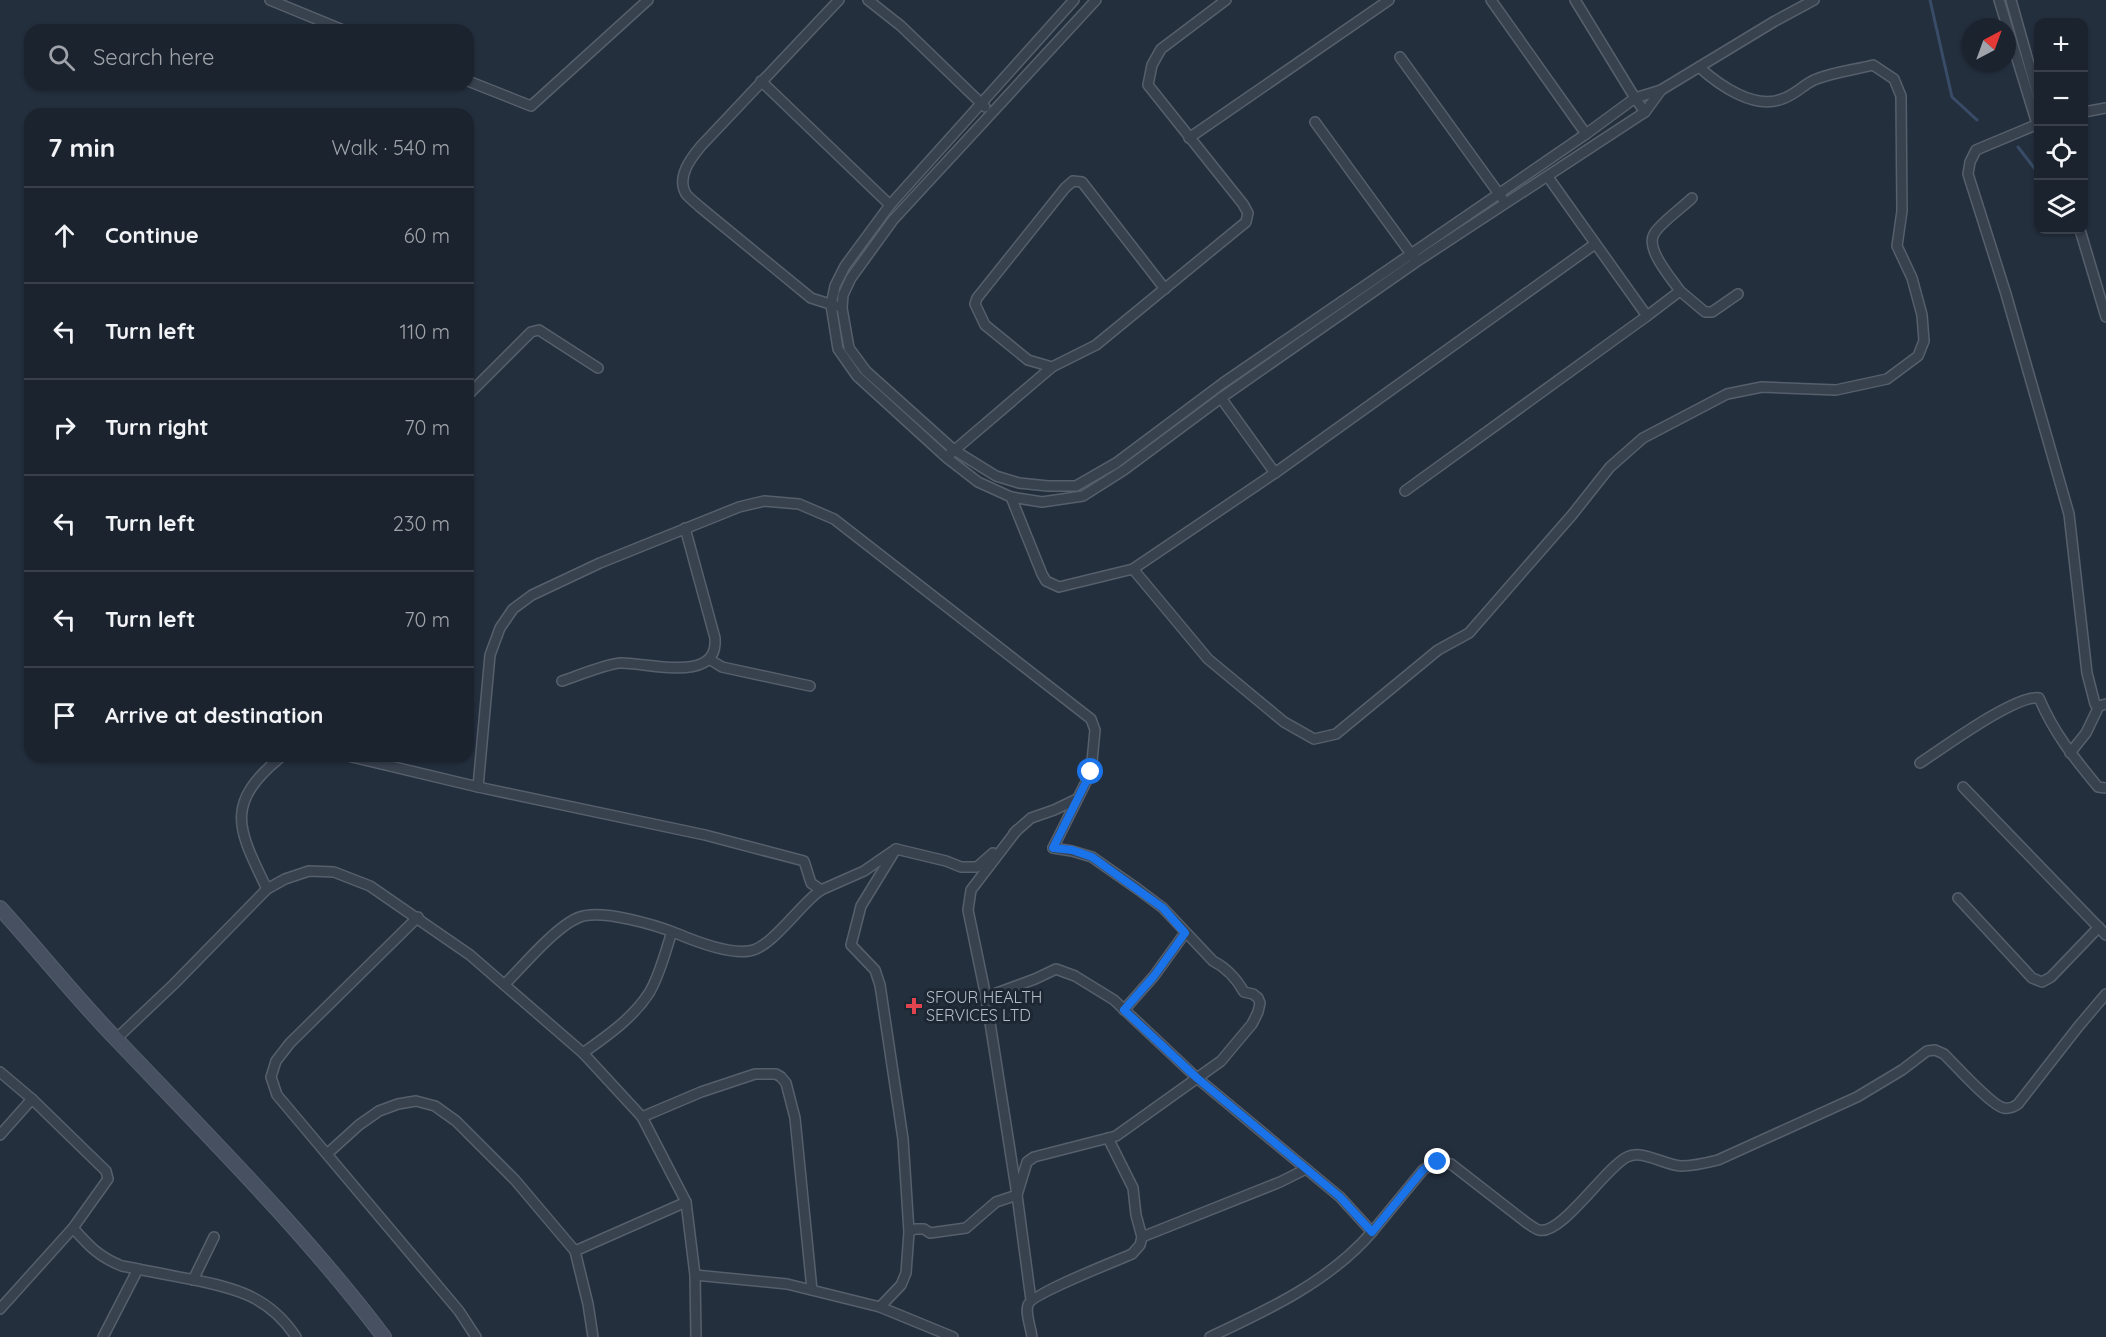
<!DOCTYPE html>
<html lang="en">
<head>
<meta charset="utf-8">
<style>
	body { margin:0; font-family:Quicksand,sans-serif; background:#282f3a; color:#f1f3f6 }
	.controls { position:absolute; right:18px; top:18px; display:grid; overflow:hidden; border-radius:12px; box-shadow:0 2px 4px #0004 }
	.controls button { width:54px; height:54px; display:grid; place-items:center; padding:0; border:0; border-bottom:2px solid #39404a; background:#1b232e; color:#f1f3f6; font:30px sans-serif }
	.compass { position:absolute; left:1962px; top:18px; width:54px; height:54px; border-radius:50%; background:#1b232e; box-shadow:0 2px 4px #0004; rotate:41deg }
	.stop { position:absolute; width:18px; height:18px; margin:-14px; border:4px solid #1a73e8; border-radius:50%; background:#fff }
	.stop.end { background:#1a73e8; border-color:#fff; box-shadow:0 2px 6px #0008 }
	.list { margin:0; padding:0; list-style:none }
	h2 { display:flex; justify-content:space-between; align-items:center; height:78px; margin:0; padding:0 24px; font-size:26px }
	h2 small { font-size:20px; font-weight:400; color:#a0a4aa }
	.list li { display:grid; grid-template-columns:39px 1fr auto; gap:18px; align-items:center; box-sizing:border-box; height:96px; padding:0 24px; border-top:2px solid #39404a }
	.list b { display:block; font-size:22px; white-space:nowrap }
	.list em { font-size:20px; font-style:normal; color:#a0a4aa }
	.icon { flex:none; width:33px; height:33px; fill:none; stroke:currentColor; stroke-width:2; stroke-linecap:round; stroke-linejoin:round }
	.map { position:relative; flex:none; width:2106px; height:1337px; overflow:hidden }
	.search { position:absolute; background:#1b232e; box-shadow:0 2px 4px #0004; left:24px; top:24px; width:450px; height:66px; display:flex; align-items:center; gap:15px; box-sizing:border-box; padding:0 21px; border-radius:18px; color:#a0a4aa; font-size:22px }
	.panel { position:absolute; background:#1b232e; box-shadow:0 2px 4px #0004; left:24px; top:108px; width:450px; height:654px; border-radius:18px }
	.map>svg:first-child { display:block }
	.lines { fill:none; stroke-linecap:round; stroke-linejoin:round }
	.stream { stroke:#394c67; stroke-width:3 }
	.minor-casing { stroke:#565f6c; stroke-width:12 }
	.secondary-casing { stroke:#565f6c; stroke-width:16 }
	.minor { stroke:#38414e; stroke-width:9 }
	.secondary { stroke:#465061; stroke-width:14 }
	.route { stroke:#1a73e8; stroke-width:8 }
	.health-dot { fill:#e0444e; stroke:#1d2633; stroke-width:2 }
	.labels { text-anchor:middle; stroke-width:6; stroke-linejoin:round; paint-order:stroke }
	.poi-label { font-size:16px; fill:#b4bcc9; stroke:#1d2633; text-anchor:start }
</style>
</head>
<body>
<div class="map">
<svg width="2106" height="1337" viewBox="0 0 2106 1337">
	<rect width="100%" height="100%" fill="#242f3e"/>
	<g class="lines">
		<g class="stream">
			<path d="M1930,0L1952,97L1977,120"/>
			<path d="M2018,147L2038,173"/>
		</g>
		<defs>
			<g id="minor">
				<path d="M270,0L343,30"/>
				<path d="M868,0L901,26L985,107"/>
				<path d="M1074,0L890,205L845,266L835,286L831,305L838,349L857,376L947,458L978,482L1011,497L1042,502L1083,496L1124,470L1221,398L1416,262L1645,112L1661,90"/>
				<path d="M1096,0L893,220L851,278L843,295L842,308L849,348L866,371L954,450L996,476L1019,483L1048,486H1076L1116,463L1223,383L1586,134L1635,98L1661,90L1775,21L1814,0"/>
				<path d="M1491,0L1586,134"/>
				<path d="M1575,0L1635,98L1645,112"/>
				<path d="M1999,0L2037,124"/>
				<path d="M2011,0L2038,96"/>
				<path d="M1400,57L1502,198"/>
				<path d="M468,81L531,106L648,0"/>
				<path d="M761,81L890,205"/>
				<path d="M2084,112L2106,108"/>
				<path d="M1315,122L1414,258"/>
				<path d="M2038,124L1976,150L1970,162L1968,174L2006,294L2069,514L2087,673L2095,704L2099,706L2106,704"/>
				<path d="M1189,138L1389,0"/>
				<path d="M2080,230L2106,317"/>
				<path d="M1165,289L1082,182L1073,181L1065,188L977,298L975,304L985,325L1028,360L1052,367L1096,345L1246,222L1248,213L1243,204L1148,85L1152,65L1161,49L1226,0"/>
				<path d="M1680,291L1705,312H1712L1738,294"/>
				<path d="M836,306L811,298L700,207C696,203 689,198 686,194C676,177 691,158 701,146L839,0"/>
				<path d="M1647,316L1680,291C1672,279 1645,249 1654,234C1659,224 1683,207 1692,198"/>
				<path d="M468,395L531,332L539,330L598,368"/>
				<path d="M950,454L1052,367"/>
				<path d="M1275,473L1595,244"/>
				<path d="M1405,491L1647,316L1548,177"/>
				<path d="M1011,497L1042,574L1046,581L1059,587L1133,569L1275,473L1221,398"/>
				<path d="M1133,569L1208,659L1284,722L1314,739L1336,734L1438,650L1469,633L1572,515L1610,467L1643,438L1727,394L1762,387L1836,390L1887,379L1918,356L1924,341L1922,315L1912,278L1897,246L1902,211L1901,96L1894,79L1873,65C1854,70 1833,72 1814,80C1803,85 1795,95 1782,99C1754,110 1719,85 1699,67"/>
				<path d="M709,659L722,667L810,686"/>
				<path d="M562,681C577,676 606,664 620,663C646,662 719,685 715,638L685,528"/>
				<path d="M2070,753L2086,733L2099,706"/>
				<path d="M348,756L478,787L705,835L804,861L811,883L821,890C801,903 771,949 749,951C728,954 697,942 678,934C656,925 602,909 580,917C557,925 523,966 505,984"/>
				<path d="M1920,763C1943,748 2016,694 2039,698C2054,733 2074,758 2098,787L2106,788"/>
				<path d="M478,787L490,655L500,628L513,609L532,595L600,563L739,507L764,501L799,504L834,519L1091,719L1095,730L1091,772L1053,848"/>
				<path d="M1963,787L2106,935"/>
				<path d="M1017,830L971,890L968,910L986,997L1017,1195L1031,1300"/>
				<path d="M1014,833L1031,818L1054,810L1077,799"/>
				<path d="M267,889C238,829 223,804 282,756"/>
				<path d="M821,890L864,871L896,849L946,861L961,867H977L993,853"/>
				<path d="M1958,898L2032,978L2042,982L2051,977L2099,927"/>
				<path d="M418,917L290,1043L276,1061L271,1077L277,1095L459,1311L476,1337"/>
				<path d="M986,997L1035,979L1056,969L1075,976L1114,1000L1197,1078L1340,1197L1372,1232C1330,1281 1268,1310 1210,1337"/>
				<path d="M1124,1010L1154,976L1185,933"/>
				<path d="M116,1039L174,984L267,889L285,879L309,871L334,872L370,886L470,955L583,1053L642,1117L686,1202L695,1275L696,1337"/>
				<path d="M583,1053C607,1036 633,1018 649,993C660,975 665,952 672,932"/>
				<path d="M0,1072L32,1099L106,1171L108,1179L73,1228L0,1309"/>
				<path d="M642,1117L701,1092L755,1074H776L781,1077L786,1083L795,1118L812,1290"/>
				<path d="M0,1135L32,1099"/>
				<path d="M327,1154L359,1125L379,1111L398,1104L416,1101L435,1106L456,1121L515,1180L575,1251L588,1304L593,1337"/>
				<path d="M73,1228C89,1246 99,1257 122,1266C144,1270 167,1275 190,1279C235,1288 269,1296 296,1337"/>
				<path d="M909,1232L915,1229H924L930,1233L966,1228L996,1202L1017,1195L1027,1162L1034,1157L1116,1136L1221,1061L1252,1024L1258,1012L1260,1003L1258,998L1253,994L1244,992C1236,978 1227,968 1213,961L1163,908L1139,890L1092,857L1072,851L1053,848L1055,844"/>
				<path d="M1372,1232L1423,1170C1433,1163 1439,1162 1451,1164L1527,1223C1530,1225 1535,1229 1539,1230C1561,1236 1605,1168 1627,1157C1642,1149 1664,1165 1681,1166C1694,1166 1706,1163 1718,1160L1857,1097L1902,1070L1927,1051L1935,1050L1944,1054C1955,1065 1992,1106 2004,1108C2010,1109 2014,1107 2018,1104L2078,1027L2106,994"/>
				<path d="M1142,1237L1280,1182L1306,1169"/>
				<path d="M575,1251L686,1202"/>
				<path d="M695,1275L787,1284L880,1307L953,1337"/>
				<path d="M193,1280L214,1237"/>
				<path d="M880,1307L901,1285L906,1273L909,1232L903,1139L880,985L875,970L851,945L861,906L896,849"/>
				<path d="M103,1337L138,1269"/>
				<path d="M1032,1337C1031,1328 1025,1313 1028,1305C1031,1294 1116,1261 1132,1254L1140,1245L1142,1237L1136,1215L1133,1188L1108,1138"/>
			</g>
			<path id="secondary" d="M0,908C40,952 77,999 118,1041C209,1137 304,1231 384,1337"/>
		</defs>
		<use href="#minor" class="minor-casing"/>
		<use href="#secondary" class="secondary-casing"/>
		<use href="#minor" class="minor"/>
		<use href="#secondary" class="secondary"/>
	</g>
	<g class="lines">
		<path class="route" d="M1091,772L1053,848L1072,850L1092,857L1163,908L1185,933L1154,976L1124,1010L1197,1078L1340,1197L1372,1232L1423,1170L1431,1164L1438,1162"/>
	</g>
	<path class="health-dot" d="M911 997h6v6h6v6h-6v6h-6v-6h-6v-6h6z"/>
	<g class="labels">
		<g class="poi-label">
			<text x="926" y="1003">SFOUR HEALTH<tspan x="926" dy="18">SERVICES LTD</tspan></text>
		</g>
	</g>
</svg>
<div class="controls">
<button>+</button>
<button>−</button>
<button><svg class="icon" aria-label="locate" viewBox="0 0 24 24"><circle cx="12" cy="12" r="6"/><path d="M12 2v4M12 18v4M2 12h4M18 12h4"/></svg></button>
<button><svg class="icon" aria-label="layers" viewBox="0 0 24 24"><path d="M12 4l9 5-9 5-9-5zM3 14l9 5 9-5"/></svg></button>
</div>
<svg class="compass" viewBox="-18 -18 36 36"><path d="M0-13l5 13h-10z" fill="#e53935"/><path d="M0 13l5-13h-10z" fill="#a0a4aa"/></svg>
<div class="stop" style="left:1091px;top:772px"></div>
<div class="stop end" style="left:1438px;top:1162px"></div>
<div class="search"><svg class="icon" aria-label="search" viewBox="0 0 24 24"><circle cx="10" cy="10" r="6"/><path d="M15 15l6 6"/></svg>Search here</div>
<section class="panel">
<h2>7 min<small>Walk · 540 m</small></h2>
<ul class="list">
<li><svg class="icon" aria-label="ahead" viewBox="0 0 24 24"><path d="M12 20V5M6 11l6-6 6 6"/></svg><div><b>Continue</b></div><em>60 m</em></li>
<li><svg class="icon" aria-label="left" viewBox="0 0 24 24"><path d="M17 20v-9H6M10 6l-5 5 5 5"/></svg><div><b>Turn left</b></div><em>110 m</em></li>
<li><svg class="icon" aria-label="right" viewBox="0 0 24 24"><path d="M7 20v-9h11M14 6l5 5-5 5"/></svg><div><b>Turn right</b></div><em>70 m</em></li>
<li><svg class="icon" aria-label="left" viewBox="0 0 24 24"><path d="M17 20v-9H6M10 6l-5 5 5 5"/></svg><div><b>Turn left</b></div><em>230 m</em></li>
<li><svg class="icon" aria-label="left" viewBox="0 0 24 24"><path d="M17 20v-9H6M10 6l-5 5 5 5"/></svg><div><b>Turn left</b></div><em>70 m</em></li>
<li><svg class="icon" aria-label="arrive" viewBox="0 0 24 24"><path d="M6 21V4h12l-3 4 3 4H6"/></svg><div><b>Arrive at destination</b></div></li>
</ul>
</section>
</div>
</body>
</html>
